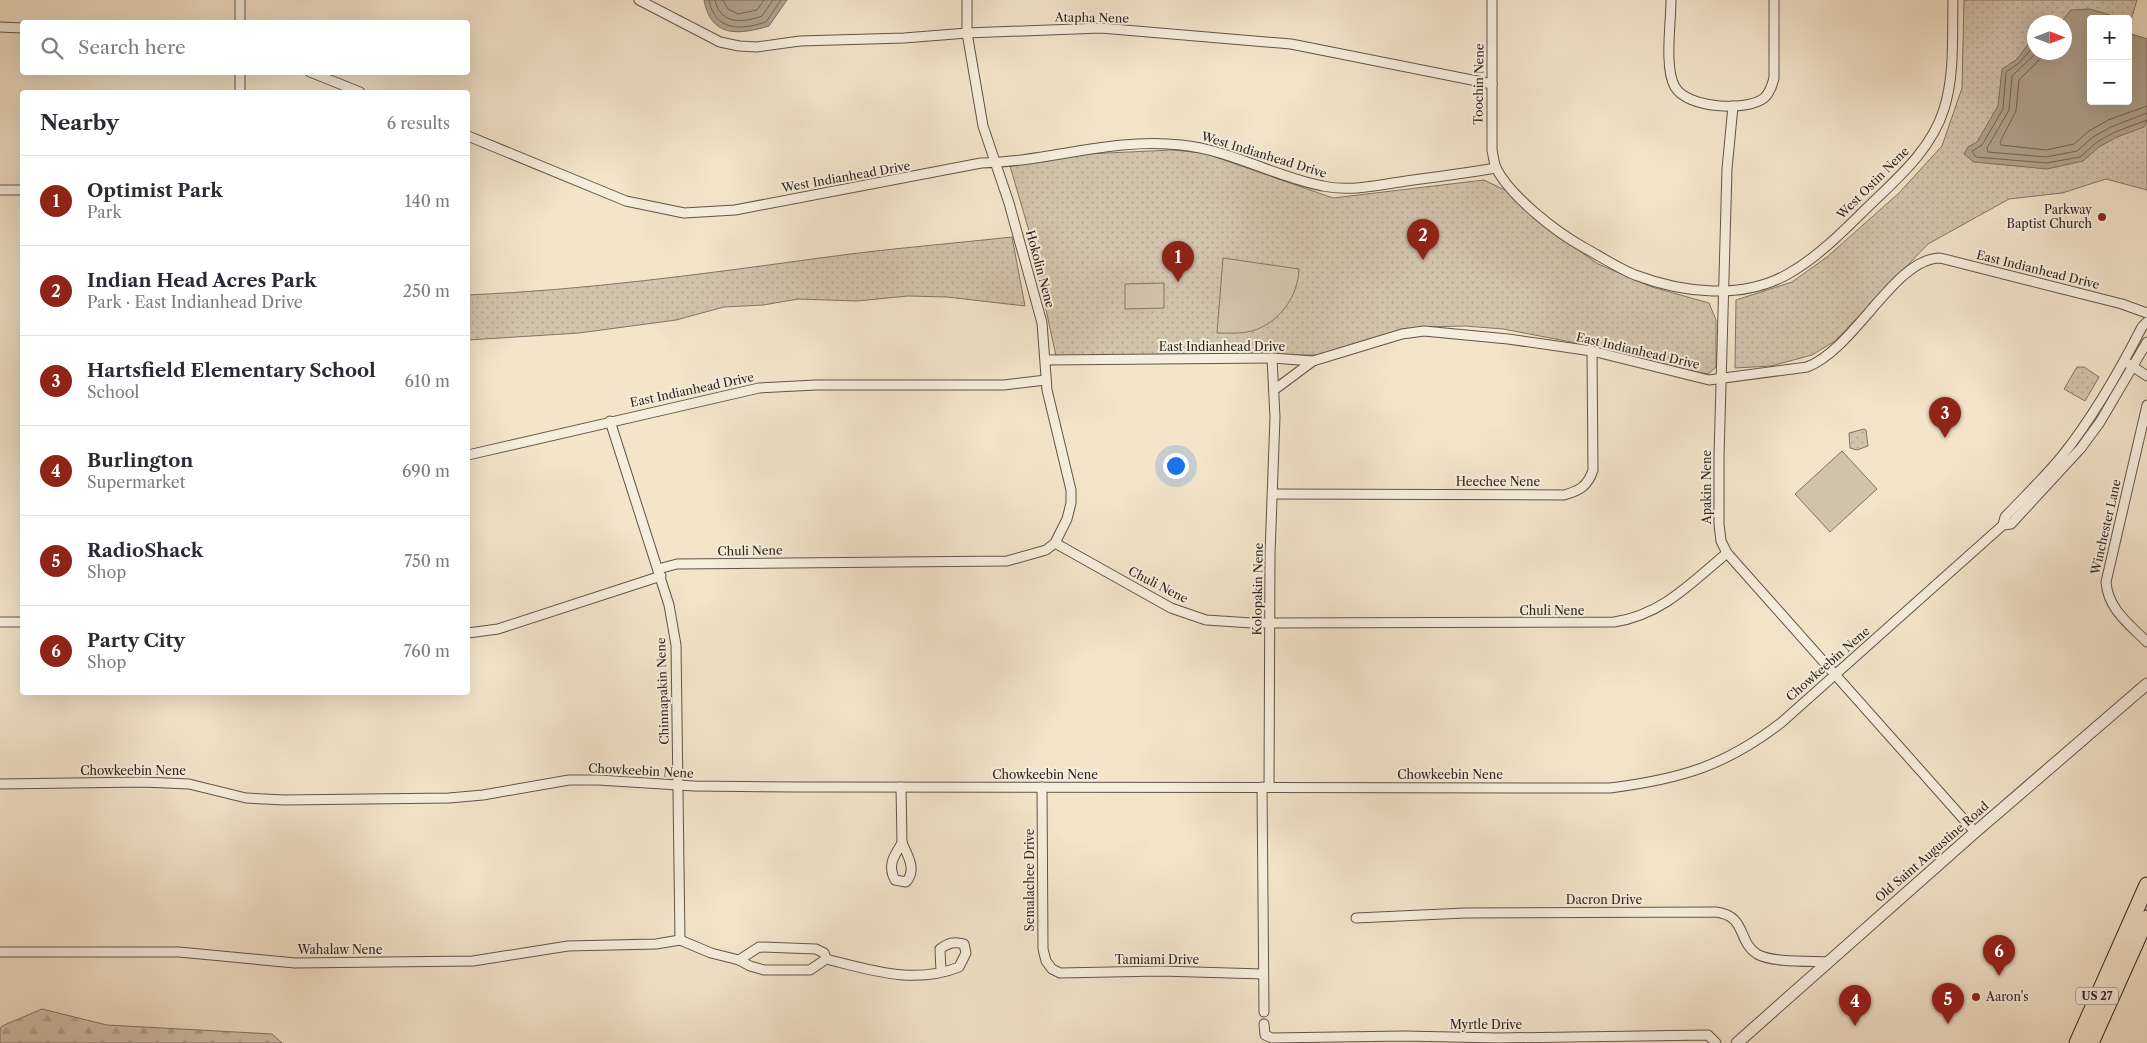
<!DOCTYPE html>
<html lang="en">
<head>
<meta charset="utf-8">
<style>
	body { margin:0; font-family:"Libre Caslon Text",serif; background:#f7f7f7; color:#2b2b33 }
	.controls { position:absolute; right:15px; top:15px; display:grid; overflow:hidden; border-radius:5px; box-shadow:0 5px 20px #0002 }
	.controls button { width:45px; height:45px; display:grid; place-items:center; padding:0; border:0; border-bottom:1px solid #e1e1e2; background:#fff; color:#2b2b33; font:25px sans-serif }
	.compass { position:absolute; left:2027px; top:15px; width:45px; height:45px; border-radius:50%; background:#fff; box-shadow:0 5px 20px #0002; rotate:90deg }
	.you { position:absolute; left:1175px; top:465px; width:18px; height:18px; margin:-12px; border:4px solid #fff; border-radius:50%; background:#1a73e8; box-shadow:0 0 0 8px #1a73e833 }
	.badge { display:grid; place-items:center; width:32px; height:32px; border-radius:50%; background:#8f2418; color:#fff; font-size:16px; font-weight:700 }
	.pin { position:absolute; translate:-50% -41px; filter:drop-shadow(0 1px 2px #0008) }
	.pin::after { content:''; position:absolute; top:26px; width:18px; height:15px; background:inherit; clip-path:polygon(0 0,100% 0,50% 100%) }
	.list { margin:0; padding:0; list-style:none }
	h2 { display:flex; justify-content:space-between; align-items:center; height:65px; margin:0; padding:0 20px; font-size:21px }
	h2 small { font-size:16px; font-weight:400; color:#7c7c81 }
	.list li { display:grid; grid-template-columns:32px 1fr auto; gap:15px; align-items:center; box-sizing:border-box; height:90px; padding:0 20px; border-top:1px solid #e1e1e2 }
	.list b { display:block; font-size:19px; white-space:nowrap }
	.list p { margin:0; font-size:16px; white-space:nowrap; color:#7c7c81 }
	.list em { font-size:16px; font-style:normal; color:#7c7c81 }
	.icon { flex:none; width:28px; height:28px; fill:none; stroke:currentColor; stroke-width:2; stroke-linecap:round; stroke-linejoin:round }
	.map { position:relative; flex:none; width:2147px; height:1043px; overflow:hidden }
	.search { position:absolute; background:#fff; box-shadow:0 5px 20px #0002; left:20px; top:20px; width:450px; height:55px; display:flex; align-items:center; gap:12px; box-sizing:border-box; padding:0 18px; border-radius:5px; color:#7c7c81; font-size:19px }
	.panel { position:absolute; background:#fff; box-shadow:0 5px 20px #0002; left:20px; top:90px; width:450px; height:605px; border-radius:5px }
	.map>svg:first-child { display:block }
	.forest { fill:url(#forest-firs); stroke:#827466 }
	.park { fill:url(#park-dots); stroke:#827466; fill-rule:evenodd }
	.pitch { fill:#d2c3ad; stroke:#827466 }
	.water { fill:#b1a390; stroke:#7e7063 }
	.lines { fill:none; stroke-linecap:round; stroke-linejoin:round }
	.shore { stroke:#716458; stroke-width:1 }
	.minor-casing { stroke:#62544a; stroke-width:11 }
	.tertiary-casing { stroke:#62544a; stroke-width:13 }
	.primary-casing { stroke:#312420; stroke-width:17 }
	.minor { stroke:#f7eddd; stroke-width:9 }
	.tertiary { stroke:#f7eddd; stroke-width:11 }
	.primary { stroke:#f3e4ca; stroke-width:15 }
	.poi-dot { fill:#8f2418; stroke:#f7eddd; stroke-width:2 }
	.labels { text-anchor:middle; stroke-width:4; stroke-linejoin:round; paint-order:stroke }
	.shield { fill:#f7eddd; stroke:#6c6059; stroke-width:1 }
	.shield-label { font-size:11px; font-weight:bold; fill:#312420 }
	.street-label { font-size:12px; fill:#312420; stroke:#f7eddd }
	.poi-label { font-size:12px; fill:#312420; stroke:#f7eddd; text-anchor:end }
</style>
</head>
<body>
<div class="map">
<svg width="2147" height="1043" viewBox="0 0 2147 1043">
	<defs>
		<pattern id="forest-firs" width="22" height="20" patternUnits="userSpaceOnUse" patternTransform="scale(1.25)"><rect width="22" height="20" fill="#d2c3ad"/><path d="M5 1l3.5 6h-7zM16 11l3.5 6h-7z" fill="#b5a795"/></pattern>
		<pattern id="park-dots" width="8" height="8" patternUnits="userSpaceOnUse" patternTransform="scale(1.25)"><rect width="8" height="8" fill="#d2c3ad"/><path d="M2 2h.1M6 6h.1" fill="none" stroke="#b5a795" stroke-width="1.8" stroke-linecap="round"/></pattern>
	</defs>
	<rect width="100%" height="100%" fill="#f3e4ca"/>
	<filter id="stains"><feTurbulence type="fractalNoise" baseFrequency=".004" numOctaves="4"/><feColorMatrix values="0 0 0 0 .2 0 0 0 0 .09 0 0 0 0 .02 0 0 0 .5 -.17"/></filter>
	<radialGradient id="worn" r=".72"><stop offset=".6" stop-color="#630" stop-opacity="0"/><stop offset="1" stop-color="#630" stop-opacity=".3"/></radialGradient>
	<path class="forest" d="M42,1009L107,1025L272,1034L282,1043H0V1029L2,1026Z"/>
	<g class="park">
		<path d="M1964,0H2137L2128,30V19H2091V101H2128V33L2147,39V190L2106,179L2062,193L2009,199L1928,244L1835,341L1812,355L1771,366L1735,368L1736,300L1792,282L1827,257L1899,193L1942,146L1962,88ZM2034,22H2064V52H2034Z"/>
		<path d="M1172,150L1204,153L1333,198L1484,180L1507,191L1551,231L1598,264L1652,287L1709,303L1716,320V367L1708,374L1679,369L1587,345L1503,329L1465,326L1424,327L1318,355L1056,356L1029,231L1010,166L1085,154Z"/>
		<path d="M1012,237L1025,306L947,297L908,296L857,301L798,299L763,305L724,307L676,320L579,333L468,340V295C586,290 703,274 820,258C884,249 948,244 1012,237Z"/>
		<path d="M2077,367H2084L2099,377L2085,401L2064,389Z"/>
		<path d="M1864,429L1866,430L1868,446L1857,450L1850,448L1849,433Z"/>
	</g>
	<g class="pitch">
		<path d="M1223,258L1299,269C1298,297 1279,323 1252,331C1240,334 1228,333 1217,333Z"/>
		<path d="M1164,283V308L1125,309V284Z"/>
		<path d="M1842,451L1877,489L1830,532L1795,494Z"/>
	</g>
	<g class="water">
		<path d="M704,0H787L769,26C739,35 711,38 704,0Z"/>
		<path d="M2090,9L2110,15L2113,19H2091V101H2128V33L2147,39V120L2144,127L2117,137L2099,147L2083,161L2047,169L1974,162L1964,154L1968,147L1977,142L1998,106L2002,69L2016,60L2034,37V52H2064V22H2061L2071,10Z"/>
	</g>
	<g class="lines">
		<g class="shore">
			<path d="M709,0C715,32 741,30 766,22L781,0"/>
			<path d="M715,0C720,25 743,23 762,16L773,0"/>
			<path d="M723,0L728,9L738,14L757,10L764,0"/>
			<path d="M2034,46L2019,63L2006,72L2003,109L1982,145L1972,151L1976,157L2046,163L2080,157L2097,142L2115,132L2147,120"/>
			<path d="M2037,52L2012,76L2009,110L1987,148L1988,152L2046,157L2077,151L2093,137L2111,127L2147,113"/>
			<path d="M2047,52L2019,80L2016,111L2000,142L2001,145L2046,150L2074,144L2089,131L2108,120L2147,106"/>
		</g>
		<defs>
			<g id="minor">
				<path d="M240,0V22"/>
				<path d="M639,0L720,42L739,46L757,47L800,41L904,38L967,33L1101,28L1291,44L1492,84"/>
				<path d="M1492,0V150C1493,155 1494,163 1496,168C1511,197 1557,233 1585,248C1601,257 1618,268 1635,275C1683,293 1742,300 1788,274C1820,256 1846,228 1872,203C1900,176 1932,148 1944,109C1955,74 1952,36 1953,0"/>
				<path d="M1671,0C1671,23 1664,68 1675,87C1687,108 1746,112 1764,98C1770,93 1772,85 1774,78V0"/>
				<path d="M0,27L22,28"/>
				<path d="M310,72L360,92"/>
				<path d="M240,92V72"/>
				<path d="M1733,106L1727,169L1719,457V524L1721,541L1727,553L1975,832"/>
				<path d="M468,136L626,201L684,213L735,210L981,163C1048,162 1113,137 1181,145C1231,150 1275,177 1323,186C1350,192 1379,185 1406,181C1436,177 1466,173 1496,168"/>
				<path d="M0,190H22"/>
				<path d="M1046,360L1272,358L1313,361L1402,334L1424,331L1508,339L1592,351L1709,380L1807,367C1855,349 1895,258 1940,258L2122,304L2147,313"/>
				<path d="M2129,364L2147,376"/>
				<path d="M1274,390L1313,361"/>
				<path d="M2147,405L2106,582C2108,609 2129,624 2147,642"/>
				<path d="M610,421L669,605L676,645L680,940"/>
				<path d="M468,455L759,388L816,385H1004L1046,380"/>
				<path d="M1273,494L1564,495C1579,491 1588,486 1593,470L1592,351"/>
				<path d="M2003,525L2005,517C2024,497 2044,478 2062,456C2094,416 2119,372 2142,327L2147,322"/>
				<path d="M1055,543L1171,608L1206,620L1252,623L1614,622C1662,615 1691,583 1727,553"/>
				<path d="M658,569L677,564L1007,561L1046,550L1055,543L1067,519L1071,503V490L1047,390L1042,323L1009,203L983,126L967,33V0"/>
				<path d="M0,622H22"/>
				<path d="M468,633L498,629L661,576"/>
				<path d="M0,784L143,782L189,784L246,798L284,800L449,798L483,795L569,780H598L694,786L797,787L1610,788C1681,779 1725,766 1782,722L2003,525L2011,524L2081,448L2100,422L2147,342"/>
				<path d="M901,787L902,843"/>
				<path d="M1042,787L1043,949L1046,961L1052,969L1060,973L1161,971L1263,974"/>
				<path d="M1262,787L1264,1012"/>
				<path d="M1269,787L1270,554L1275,417L1272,358"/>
				<path d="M902,843C908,856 917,870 906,882L895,880C887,865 894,856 902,843Z"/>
				<path d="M1356,918L1465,913L1716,912C1747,916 1737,941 1757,954C1772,963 1810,961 1829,962"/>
				<path d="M0,952H179L295,963L473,961L568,946L656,944L680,940L711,953L739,960L750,966L764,970H810L826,959"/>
				<path d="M826,959C871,970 914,985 959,967L966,953L964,944C954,941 948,943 940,949L941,972"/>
				<path d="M739,960L759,947L816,949L824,953L826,959"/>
				<path d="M1264,1024L1265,1035L1272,1038L1404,1036L1498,1038L1708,1035L1716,1043"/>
			</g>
			<path id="tertiary" d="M1737,1043L1973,834L2147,684"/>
			<g id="primary">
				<path d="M2077,1043L2147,885"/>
				<path d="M2091,1043L2147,918"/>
			</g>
		</defs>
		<use href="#minor" class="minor-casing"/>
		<use href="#tertiary" class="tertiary-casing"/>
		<use href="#primary" class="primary-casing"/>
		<use href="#minor" class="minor"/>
		<use href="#tertiary" class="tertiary"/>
		<use href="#primary" class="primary"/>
	</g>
	<g class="poi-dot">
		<circle cx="2102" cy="217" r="5"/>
		<circle cx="1976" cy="997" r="5"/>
	</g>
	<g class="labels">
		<rect class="shield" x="2076" y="987.5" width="42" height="17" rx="4"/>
		<g class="shield-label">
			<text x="2097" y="1000">US 27</text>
		</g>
		<g class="street-label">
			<text transform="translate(1092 18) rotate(1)" y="4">Atapha Nene</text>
			<text transform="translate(1479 84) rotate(-89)" y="4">Toochin Nene</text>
			<text transform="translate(1264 155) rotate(17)" y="4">West Indianhead Drive</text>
			<text transform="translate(846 177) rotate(-10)" y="4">West Indianhead Drive</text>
			<text transform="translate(1873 183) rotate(-45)" y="4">West Ostin Nene</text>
			<text transform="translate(1040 269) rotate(75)" y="4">Hokolin Nene</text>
			<text transform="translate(2038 270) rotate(14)" y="4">East Indianhead Drive</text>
			<text x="1222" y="351">East Indianhead Drive</text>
			<text transform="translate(1638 351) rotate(13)" y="4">East Indianhead Drive</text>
			<text transform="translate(692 390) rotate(-12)" y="4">East Indianhead Drive</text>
			<text x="1498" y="486">Heechee Nene</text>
			<text transform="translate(1707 487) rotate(-90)" y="4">Apakin Nene</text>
			<text transform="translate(2106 527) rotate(-77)" y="4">Winchester Lane</text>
			<text transform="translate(750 551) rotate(-1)" y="4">Chuli Nene</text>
			<text transform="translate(1158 585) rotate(27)" y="4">Chuli Nene</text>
			<text transform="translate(1258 589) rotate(-89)" y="4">Kolopakin Nene</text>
			<text x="1552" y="615">Chuli Nene</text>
			<text transform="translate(1828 664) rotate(-41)" y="4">Chowkeebin Nene</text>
			<text transform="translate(663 691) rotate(-92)" y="4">Chinnapakin Nene</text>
			<text x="133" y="775">Chowkeebin Nene</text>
			<text transform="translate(641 771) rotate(3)" y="4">Chowkeebin Nene</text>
			<text x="1045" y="779">Chowkeebin Nene</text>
			<text x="1450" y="779">Chowkeebin Nene</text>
			<text transform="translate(1932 852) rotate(-41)" y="4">Old Saint Augustine Road</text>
			<text transform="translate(1030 880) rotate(-90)" y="4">Semalachee Drive</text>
			<text x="1604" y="904">Dacron Drive</text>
			<text x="340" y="954">Wahalaw Nene</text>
			<text x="1157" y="964">Tamiami Drive</text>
			<text x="1486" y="1029">Myrtle Drive</text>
		</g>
		<g class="poi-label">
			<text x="2092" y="214">Parkway<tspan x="2092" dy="14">Baptist Church</tspan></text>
			<text x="1986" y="1001" text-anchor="start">Aaron's</text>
		</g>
	</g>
	<rect width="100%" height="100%" filter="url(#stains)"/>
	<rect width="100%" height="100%" fill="url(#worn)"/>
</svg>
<div class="controls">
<button>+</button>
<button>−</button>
</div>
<svg class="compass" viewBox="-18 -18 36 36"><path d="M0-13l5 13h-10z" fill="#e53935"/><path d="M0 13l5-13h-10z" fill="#7c7c81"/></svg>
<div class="you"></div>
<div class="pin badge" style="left:1178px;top:282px">1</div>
<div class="pin badge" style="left:1423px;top:260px">2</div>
<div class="pin badge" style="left:1945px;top:438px">3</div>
<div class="pin badge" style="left:1855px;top:1026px">4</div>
<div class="pin badge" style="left:1948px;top:1024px">5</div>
<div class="pin badge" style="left:1999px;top:976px">6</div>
<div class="search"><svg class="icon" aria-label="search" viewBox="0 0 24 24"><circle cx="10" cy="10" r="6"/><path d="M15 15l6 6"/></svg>Search here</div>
<section class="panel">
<h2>Nearby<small>6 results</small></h2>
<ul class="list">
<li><span class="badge">1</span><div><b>Optimist Park</b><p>Park</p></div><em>140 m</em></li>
<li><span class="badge">2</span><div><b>Indian Head Acres Park</b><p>Park · East Indianhead Drive</p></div><em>250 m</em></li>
<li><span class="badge">3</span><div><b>Hartsfield Elementary School</b><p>School</p></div><em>610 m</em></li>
<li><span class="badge">4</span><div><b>Burlington</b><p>Supermarket</p></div><em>690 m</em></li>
<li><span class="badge">5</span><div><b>RadioShack</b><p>Shop</p></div><em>750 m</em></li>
<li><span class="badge">6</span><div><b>Party City</b><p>Shop</p></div><em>760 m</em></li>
</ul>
</section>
</div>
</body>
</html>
